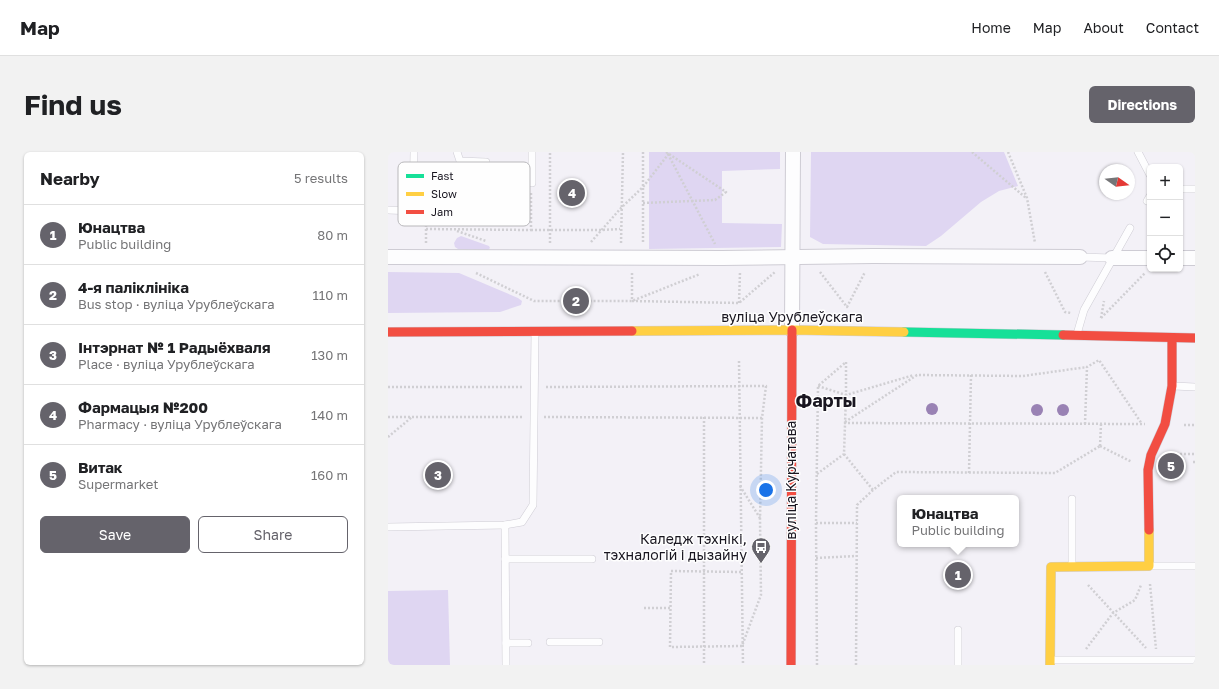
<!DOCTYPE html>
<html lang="en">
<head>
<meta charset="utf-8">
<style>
	body { margin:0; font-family:"Golos Text",sans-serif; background:#f2f2f2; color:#202124 }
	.controls { position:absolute; right:12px; top:12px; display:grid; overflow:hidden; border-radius:6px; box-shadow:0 1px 3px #0004 }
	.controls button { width:36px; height:36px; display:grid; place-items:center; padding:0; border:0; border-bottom:1px solid #e0e0e0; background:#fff; color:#202124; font:20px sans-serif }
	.compass { position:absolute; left:711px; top:12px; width:36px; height:36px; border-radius:50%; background:#fff; box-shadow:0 1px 3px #0004; rotate:104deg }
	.you { position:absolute; left:378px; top:338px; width:14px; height:14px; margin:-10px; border:3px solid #fff; border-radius:50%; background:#1a73e8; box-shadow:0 0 0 6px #1a73e833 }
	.badge { display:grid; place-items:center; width:26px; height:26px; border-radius:50%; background:#65636b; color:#fff; font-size:13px; font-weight:700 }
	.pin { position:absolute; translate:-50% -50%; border:2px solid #fff; box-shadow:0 1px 4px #0006 }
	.popup { position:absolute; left:509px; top:343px; width:122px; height:52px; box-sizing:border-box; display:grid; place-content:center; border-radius:6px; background:#fff; filter:drop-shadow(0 1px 3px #0005); font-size:13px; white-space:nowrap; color:#757577 }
	.popup b { font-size:15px; color:#202124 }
	.popup::after { content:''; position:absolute; left:50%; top:100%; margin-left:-8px; border:8px solid transparent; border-top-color:#fff }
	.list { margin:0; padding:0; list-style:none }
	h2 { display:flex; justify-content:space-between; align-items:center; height:52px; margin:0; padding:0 16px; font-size:17px }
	h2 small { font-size:13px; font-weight:400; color:#757577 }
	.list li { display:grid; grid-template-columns:26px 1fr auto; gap:12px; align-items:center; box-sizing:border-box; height:60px; padding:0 16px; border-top:1px solid #e0e0e0 }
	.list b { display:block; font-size:15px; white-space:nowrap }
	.list p { margin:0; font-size:13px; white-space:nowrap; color:#757577 }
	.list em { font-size:13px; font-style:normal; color:#757577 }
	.actions { display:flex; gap:8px; padding:12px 16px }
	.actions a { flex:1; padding:9px 0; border:1px solid #65636b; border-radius:6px; text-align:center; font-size:14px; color:#65636b }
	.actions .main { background:#65636b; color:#fff }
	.icon { flex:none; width:22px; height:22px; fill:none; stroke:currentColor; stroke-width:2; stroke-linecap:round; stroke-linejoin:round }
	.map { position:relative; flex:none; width:807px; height:513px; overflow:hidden; border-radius:6px }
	header { display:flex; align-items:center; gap:24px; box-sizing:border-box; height:56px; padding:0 20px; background:#fff; border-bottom:1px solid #e0e0e0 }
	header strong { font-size:19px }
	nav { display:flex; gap:22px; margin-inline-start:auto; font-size:14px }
	.intro { display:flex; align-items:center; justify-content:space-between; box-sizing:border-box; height:96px; padding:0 24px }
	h1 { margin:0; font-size:28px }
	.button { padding:10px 18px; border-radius:6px; background:#65636b; color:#fff; font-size:14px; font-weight:700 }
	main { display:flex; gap:24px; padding:0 24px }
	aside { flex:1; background:#fff; border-radius:6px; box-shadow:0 1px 3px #0004 }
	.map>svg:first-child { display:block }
	.green { fill:#dfd6f2 }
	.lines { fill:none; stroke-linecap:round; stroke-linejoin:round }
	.lane-casing { stroke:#ceccd4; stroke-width:8 }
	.street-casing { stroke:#ceccd4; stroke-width:16 }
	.fast-casing { stroke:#ceccd4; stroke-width:10 }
	.slow-casing { stroke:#ceccd4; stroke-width:10 }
	.jam-casing { stroke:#ceccd4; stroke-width:10 }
	.path { stroke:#d0cfd3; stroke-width:2.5; stroke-dasharray:2 2; stroke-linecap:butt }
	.lane { stroke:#fdfdfe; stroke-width:7 }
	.street { stroke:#fdfdfe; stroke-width:14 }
	.fast { stroke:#16e098; stroke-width:9 }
	.slow { stroke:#ffcf43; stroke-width:9 }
	.jam { stroke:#f24e42; stroke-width:9 }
	.tree { fill:#9982b4 }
	.labels { text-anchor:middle; stroke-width:3; stroke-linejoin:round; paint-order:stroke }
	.street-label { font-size:14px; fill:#191620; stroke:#fefefe }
	.poi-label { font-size:14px; fill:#191620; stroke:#fefefe; text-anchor:end }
	.district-label { font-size:18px; font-weight:bold; fill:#191620; stroke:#fefefe }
	.key { fill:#fefefe; stroke:#b9b8bb; stroke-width:1 }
	.key-label { font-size:11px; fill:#191620 }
</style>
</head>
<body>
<header>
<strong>Map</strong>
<nav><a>Home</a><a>Map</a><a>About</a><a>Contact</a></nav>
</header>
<div class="intro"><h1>Find us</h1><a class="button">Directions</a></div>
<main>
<aside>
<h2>Nearby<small>5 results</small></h2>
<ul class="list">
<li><span class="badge">1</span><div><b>Юнацтва</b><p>Public building</p></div><em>80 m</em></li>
<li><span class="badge">2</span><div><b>4-я паліклініка</b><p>Bus stop · вуліца Урублеўскага</p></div><em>110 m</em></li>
<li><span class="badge">3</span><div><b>Інтэрнат № 1 Радыёхваля</b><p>Place · вуліца Урублеўскага</p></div><em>130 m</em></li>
<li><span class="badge">4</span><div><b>Фармацыя №200</b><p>Pharmacy · вуліца Урублеўскага</p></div><em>140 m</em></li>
<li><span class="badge">5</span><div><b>Витак</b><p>Supermarket</p></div><em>160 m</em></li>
</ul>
<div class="actions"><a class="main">Save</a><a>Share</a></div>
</aside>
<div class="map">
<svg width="807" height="513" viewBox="0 0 807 513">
	<rect width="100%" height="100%" fill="#f3f1f7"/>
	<g class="green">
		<path d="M261,0H392V17L334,19V71L394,72L393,95L261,97Z"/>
		<path d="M423,0H616L630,34L611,39L593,50L553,84L538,94L435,92L422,85Z"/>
		<path d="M73,84L101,94L102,96L100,98L70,97L67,95L66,91L69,86Z"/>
		<path d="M0,120L71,121L130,146L134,149L133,153L112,160L0,161Z"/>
		<path d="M60,438L62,513H0V439Z"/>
	</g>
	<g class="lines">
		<defs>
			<g id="lane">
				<path d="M69,0L72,9L98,10"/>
				<path d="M750,0L762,23"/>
				<path d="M144,31V0"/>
				<path d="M792,37H807"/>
				<path d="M759,49L762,44"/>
				<path d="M0,58L25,59L26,0"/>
				<path d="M691,104L692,105L724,106"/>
				<path d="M689,182L696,158L742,76"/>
				<path d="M786,234L807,235"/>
				<path d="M117,373L118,513"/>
				<path d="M0,375L117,373L134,370L145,353L147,180"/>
				<path d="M117,407H204"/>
				<path d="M761,414H807"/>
				<path d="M684,415V347"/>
				<path d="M162,490H211"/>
				<path d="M118,491H140"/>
				<path d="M664,508H807"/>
				<path d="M570,513V478"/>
			</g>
			<g id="street">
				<path d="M0,105L334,106L485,104L692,105"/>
				<path d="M724,106H762"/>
				<path d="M792,106H807"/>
				<path d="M404,178L405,0"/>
			</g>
			<path id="fast" d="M516,180L675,183"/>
			<g id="slow">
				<path d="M244,179L404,178L516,180"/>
				<path d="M662,513L663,415L761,414V378"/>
			</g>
			<g id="jam">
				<path d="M0,180L244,179"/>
				<path d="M675,183L807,186"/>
				<path d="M761,378L760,318L763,303L777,272L784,234V186"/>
				<path d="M403,513L404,178"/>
			</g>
		</defs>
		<use href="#lane" class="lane-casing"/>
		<use href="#street" class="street-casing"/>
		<use href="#fast" class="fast-casing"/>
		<use href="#slow" class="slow-casing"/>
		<use href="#jam" class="jam-casing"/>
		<g class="path">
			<path d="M255,0V91"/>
			<path d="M584,0L638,46"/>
			<path d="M620,0L639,46L647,91"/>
			<path d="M280,2L327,92"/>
			<path d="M255,51L327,48L338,40L278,0"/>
			<path d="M38,77L143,78V41"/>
			<path d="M143,78H214L232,77"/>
			<path d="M69,79L98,89"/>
			<path d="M203,90L233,56L255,35L282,0"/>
			<path d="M38,91V56"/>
			<path d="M162,91V0"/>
			<path d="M233,91L235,0"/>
			<path d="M432,120L459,155L477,120"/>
			<path d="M657,120L677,160L683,161"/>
			<path d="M88,121L146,149H244L312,122"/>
			<path d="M244,121V149L351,151L387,120"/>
			<path d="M351,151L352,120"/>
			<path d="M713,166L757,121"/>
			<path d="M713,166L716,149"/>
			<path d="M351,209L355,513"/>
			<path d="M458,210V243L526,223"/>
			<path d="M0,235H135"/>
			<path d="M158,235L378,234L374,266L372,367L373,443L354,494"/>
			<path d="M0,265H135"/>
			<path d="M156,265L374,266"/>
			<path d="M316,265V513"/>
			<path d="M457,270L529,223L635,224L699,215"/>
			<path d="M456,271L757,272"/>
			<path d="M697,272L699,215L711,208L754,272"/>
			<path d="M796,273H807"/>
			<path d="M0,285L24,265"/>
			<path d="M712,294L744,310"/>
			<path d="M712,294L713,272"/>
			<path d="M456,302L485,338"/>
			<path d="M784,302H807"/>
			<path d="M805,310H807"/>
			<path d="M581,321L583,223"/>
			<path d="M429,322L456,302L458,243L430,234"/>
			<path d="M352,334L372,366"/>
			<path d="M428,371H469"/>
			<path d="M428,406L468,404"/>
			<path d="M353,420L283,419L282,495L354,494"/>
			<path d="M762,432L768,497"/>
			<path d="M700,433L758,496"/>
			<path d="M256,456H282"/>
			<path d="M698,497L725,461L747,448L753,433"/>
			<path d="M429,513L428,371L430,234L458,210"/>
			<path d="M468,513L469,353L485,338L508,320L667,321L712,294"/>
		</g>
		<use href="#lane" class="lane"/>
		<use href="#street" class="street"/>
		<use href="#fast" class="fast"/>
		<use href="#slow" class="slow"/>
		<use href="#jam" class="jam"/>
	</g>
	<g class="tree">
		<circle cx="544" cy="257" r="6"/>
		<circle cx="649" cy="258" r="6"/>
		<circle cx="675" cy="258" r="6"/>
	</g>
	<defs>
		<symbol id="bus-pin" viewBox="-11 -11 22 30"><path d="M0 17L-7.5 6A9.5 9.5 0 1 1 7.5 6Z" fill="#65636b" stroke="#fefefe"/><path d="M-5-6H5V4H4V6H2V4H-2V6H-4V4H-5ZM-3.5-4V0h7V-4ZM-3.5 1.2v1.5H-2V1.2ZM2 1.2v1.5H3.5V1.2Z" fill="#fff"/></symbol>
	</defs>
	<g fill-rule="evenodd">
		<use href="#bus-pin" x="362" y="384" width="22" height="30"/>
	</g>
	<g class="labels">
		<g class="street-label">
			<text x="404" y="170">вуліца Урублеўскага</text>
			<text transform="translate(403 328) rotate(-90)" y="5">вуліца Курчатава</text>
		</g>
		<g class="poi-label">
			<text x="359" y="392">Каледж тэхнікі,<tspan x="359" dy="16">тэхналогій і дызайну</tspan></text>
		</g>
		<g class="district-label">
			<text x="438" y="255">Фарты</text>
		</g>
	</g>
	<rect x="10" y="10" width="132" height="64" rx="6" class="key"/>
	<rect x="18" y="22" width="18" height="4" fill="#16e098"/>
	<rect x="18" y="40" width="18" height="4" fill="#ffcf43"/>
	<rect x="18" y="58" width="18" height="4" fill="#f24e42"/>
	<g class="key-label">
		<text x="43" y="28">Fast</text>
		<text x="43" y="46">Slow</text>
		<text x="43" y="64">Jam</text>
	</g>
</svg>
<div class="controls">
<button>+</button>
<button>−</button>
<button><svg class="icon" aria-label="locate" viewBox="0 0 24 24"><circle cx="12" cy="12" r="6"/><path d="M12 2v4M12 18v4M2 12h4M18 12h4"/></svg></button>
</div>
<svg class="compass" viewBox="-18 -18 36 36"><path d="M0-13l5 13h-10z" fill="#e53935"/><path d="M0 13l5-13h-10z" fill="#757577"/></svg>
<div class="you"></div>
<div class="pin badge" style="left:570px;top:423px">1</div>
<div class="popup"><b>Юнацтва</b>Public building</div>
<div class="pin badge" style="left:188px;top:149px">2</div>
<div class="pin badge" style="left:50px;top:323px">3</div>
<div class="pin badge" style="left:184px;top:41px">4</div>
<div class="pin badge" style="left:783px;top:314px">5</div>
</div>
</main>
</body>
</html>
